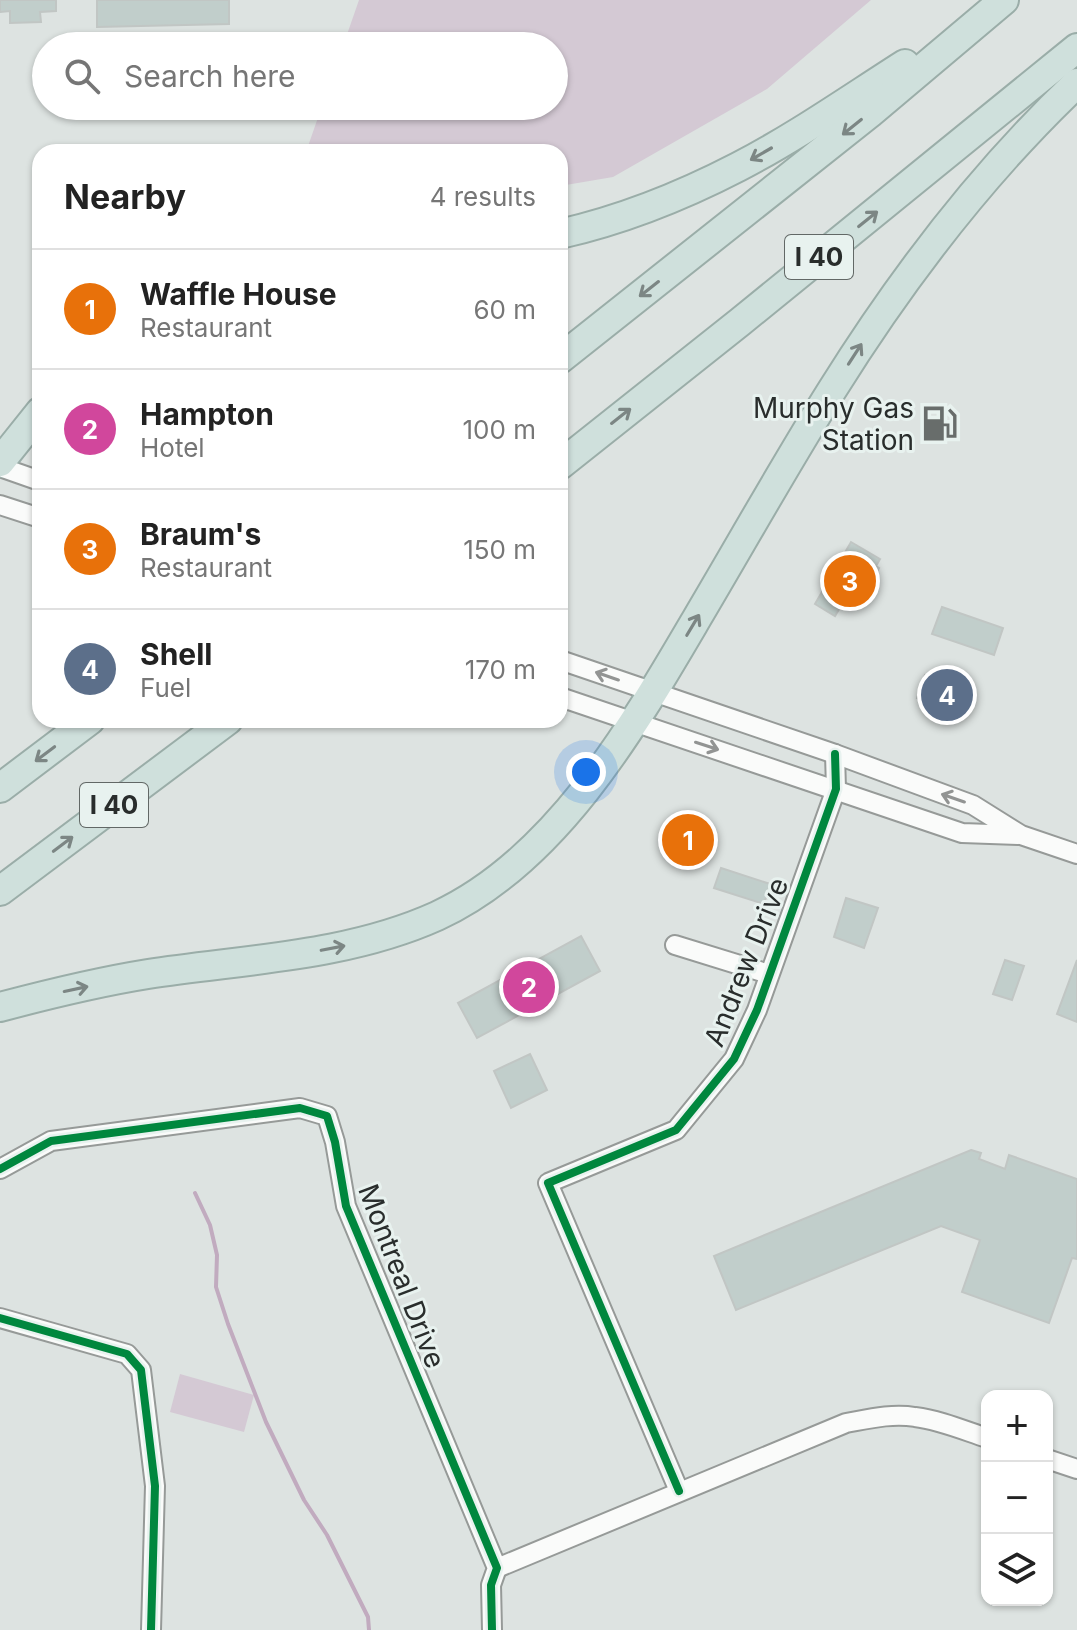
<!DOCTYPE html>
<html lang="en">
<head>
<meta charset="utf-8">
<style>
	body { margin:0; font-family:Inter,sans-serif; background:#f2f2f2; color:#222 }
	.controls { position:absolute; right:24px; bottom:24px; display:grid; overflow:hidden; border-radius:16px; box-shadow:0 2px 6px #0004 }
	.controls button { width:72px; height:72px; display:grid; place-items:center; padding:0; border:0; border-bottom:2px solid #e0e0e0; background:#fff; color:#222; font:40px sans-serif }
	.you { position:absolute; left:586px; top:772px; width:28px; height:28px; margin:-20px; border:6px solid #fff; border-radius:50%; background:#1a73e8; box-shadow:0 0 0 12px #1a73e833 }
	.badge { display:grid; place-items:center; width:52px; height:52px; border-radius:50%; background:#2563eb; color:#fff; font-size:26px; font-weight:700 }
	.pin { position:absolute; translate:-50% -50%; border:4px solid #fff; box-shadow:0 2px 8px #0006 }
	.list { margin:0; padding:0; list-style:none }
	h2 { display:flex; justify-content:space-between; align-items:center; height:104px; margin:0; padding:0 32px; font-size:34px }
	h2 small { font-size:26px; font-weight:400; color:#767676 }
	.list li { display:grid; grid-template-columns:52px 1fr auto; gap:24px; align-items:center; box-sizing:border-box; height:120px; padding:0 32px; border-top:2px solid #e0e0e0 }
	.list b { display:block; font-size:30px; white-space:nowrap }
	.list p { margin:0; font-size:26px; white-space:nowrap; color:#767676 }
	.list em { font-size:26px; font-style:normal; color:#767676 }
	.icon { flex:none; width:44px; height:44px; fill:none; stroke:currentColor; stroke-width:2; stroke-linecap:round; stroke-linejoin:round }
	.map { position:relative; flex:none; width:1077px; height:1630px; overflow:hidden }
	.search { position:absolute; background:#fff; box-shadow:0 2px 6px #0004; left:32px; top:32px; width:536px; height:88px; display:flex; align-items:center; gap:20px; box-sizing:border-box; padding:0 28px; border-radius:44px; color:#767676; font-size:30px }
	.panel { position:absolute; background:#fff; box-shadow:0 2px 6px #0004; left:32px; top:144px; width:536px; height:584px; border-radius:24px }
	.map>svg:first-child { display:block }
	.green { fill:#d4c9d4 }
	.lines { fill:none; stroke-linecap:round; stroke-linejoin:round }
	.stream { stroke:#c1abbf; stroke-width:4 }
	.building { fill:#c1cecb; stroke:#c1c6c4; stroke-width:2 }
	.minor-casing { stroke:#969a98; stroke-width:22 }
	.highway-casing { stroke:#9aada8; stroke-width:32 }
	.minor { stroke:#fafbfa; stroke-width:18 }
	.highway { stroke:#cfe0dc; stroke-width:28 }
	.cycleway-casing { stroke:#e8f2ef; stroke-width:13 }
	.cycleway { stroke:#00873e; stroke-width:8 }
	.oneway { stroke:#7c8684 }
	.oneway2 { stroke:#929493 }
	.labels { text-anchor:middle; stroke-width:6; stroke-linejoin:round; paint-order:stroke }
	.shield { fill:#e8f2ef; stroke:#626866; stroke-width:2 }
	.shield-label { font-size:26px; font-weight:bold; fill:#292d2c }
	.poi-label { font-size:28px; fill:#292d2c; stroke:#e8f2ef; text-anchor:end }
	.street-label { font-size:28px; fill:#292d2c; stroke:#e8f2ef }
</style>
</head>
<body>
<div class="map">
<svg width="1077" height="1630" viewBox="0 0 1077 1630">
	<rect width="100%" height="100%" fill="#dde3e1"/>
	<g class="green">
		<path d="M359,0H871L767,89L613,177L560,186V152H306L322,106H554V46H343Z"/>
		<path d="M180,1374L254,1395L244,1432L170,1412Z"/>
	</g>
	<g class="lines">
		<path class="stream" d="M195,1193L210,1225L217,1255L216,1287L228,1324L266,1422L304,1500L327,1535L368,1617L369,1630"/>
	</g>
	<g class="building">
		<path d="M0,0H56V11L40,12L41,22L10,23V11L0,12Z"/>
		<path d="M97,0H229V24L97,27Z"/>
		<path d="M851,542L880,559L876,566L879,568L860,601L848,594L835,616L815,604Z"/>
		<path d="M942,607L1003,628L994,655L932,634Z"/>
		<path d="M925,675L974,691L966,714L917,698Z"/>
		<path d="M689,815L704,821L687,866L672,860Z"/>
		<path d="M721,868L770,884L764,904L714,888Z"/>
		<path d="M846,898L878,908L864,948L834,937Z"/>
		<path d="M581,936L600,971L477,1038L458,1003Z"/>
		<path d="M1005,960L1024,966L1012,1000L993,994Z"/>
		<path d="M1077,960V1022L1057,1014Z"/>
		<path d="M530,1054L547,1090L511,1108L494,1071Z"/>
		<path d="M971,1150L981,1153L979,1159L1005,1169L1009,1155L1077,1179V1259L1072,1258L1049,1323L962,1292L980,1240L941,1226L736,1310L714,1256Z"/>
	</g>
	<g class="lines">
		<defs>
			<g id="minor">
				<path d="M0,467L40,481"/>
				<path d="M0,505L40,518"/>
				<path d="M560,660L835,754L973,805L1021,835L1077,854"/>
				<path d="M560,697L962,833L1018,835"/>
				<path d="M675,945L769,974"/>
				<path d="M0,1169L51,1141L300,1108L327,1116L335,1142L346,1206L497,1568L491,1585L492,1630"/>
				<path d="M0,1318L127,1354L141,1370L155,1486L151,1630"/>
				<path d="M1047,1459L1077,1469"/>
				<path d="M679,1491L548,1183L676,1130L734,1059L757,1010L836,789L835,754"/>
				<path d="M497,1568L846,1423C868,1419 892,1413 915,1417C940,1420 963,1430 987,1438"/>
			</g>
			<g id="highway">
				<path d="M560,234C622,220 682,196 738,167C796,137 850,99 905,64"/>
				<path d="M560,359L870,113L1004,0"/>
				<path d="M0,462L40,412"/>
				<path d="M560,465L740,322L1077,48"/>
				<path d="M0,788L90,720"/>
				<path d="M0,891L228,720"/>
				<path d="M0,1007C49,994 98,982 148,974C245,959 346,957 437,916C556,861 633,727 697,618C742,542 785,465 832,390C902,278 981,174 1077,83"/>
			</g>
		</defs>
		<use href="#minor" class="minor-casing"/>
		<use href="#highway" class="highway-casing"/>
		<use href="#minor" class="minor"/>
		<use href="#highway" class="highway"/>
		<defs>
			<g id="cycleway">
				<path d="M0,1169L51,1141L300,1108L327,1116L335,1142L346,1206L497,1568L491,1585L492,1630"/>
				<path d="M0,1318L127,1354L141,1370L155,1486L151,1630"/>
				<path d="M679,1491L548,1183L676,1130L734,1059L757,1010L836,789L835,754"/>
			</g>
		</defs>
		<use href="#cycleway" class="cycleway-casing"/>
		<use href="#cycleway" class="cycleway"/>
	</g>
	<defs><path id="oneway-shaft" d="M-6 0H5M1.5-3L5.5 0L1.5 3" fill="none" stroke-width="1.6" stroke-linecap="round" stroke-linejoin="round" transform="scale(2)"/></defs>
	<g class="oneway">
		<use href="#oneway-shaft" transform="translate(852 127) rotate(141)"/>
		<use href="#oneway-shaft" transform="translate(761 154) rotate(150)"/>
		<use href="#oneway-shaft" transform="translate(868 219) rotate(-39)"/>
		<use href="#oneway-shaft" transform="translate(649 289) rotate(142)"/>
		<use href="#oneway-shaft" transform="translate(855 354) rotate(-57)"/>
		<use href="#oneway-shaft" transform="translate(621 416) rotate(-38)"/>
		<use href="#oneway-shaft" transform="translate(693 625) rotate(-59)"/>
		<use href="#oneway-shaft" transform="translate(45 754) rotate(143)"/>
		<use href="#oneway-shaft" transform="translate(63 844) rotate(-37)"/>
		<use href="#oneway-shaft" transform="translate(333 948) rotate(-11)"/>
		<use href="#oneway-shaft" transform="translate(76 989) rotate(-12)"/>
	</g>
	<g class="oneway2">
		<use href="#oneway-shaft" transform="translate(607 676) rotate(-161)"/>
		<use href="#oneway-shaft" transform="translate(707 746) rotate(18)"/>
		<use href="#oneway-shaft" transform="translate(953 798) rotate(-161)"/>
	</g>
	<defs>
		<symbol id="fuel-bare" viewBox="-9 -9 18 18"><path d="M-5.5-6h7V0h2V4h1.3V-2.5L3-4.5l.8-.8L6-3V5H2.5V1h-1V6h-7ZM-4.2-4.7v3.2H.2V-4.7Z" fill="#686d6b" stroke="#e8f2ef" stroke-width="2.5" paint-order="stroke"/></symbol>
	</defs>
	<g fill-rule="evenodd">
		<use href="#fuel-bare" x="914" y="398" width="51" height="51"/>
	</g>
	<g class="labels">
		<g class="shield">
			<rect x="785" y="235" width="68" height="44" rx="6"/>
			<rect x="80" y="783" width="68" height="44" rx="6"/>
		</g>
		<g class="shield-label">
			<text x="819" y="266">I 40</text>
			<text x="114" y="814">I 40</text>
		</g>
		<g class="poi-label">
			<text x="914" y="418">Murphy Gas<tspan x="914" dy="32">Station</tspan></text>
		</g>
		<g class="street-label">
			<text transform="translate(746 962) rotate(-68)" y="10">Andrew Drive</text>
			<text transform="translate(402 1276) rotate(69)" y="10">Montreal Drive</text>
		</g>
	</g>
</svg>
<div class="controls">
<button>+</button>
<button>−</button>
<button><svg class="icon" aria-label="layers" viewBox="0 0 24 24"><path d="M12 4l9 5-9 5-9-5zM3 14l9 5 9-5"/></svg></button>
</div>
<div class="you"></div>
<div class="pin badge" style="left:688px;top:840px;background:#e8710a">1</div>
<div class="pin badge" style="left:529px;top:987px;background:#d1479c">2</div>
<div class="pin badge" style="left:850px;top:581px;background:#e8710a">3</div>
<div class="pin badge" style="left:947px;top:695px;background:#5c6f8a">4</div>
<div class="search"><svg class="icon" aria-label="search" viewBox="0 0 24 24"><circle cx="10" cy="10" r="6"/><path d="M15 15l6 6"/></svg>Search here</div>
<section class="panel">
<h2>Nearby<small>4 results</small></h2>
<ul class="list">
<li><span class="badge" style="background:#e8710a">1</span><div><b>Waffle House</b><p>Restaurant</p></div><em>60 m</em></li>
<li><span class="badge" style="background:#d1479c">2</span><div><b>Hampton</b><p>Hotel</p></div><em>100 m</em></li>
<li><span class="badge" style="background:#e8710a">3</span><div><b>Braum's</b><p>Restaurant</p></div><em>150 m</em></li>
<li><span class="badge" style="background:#5c6f8a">4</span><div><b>Shell</b><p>Fuel</p></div><em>170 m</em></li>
</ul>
</section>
</div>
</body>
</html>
